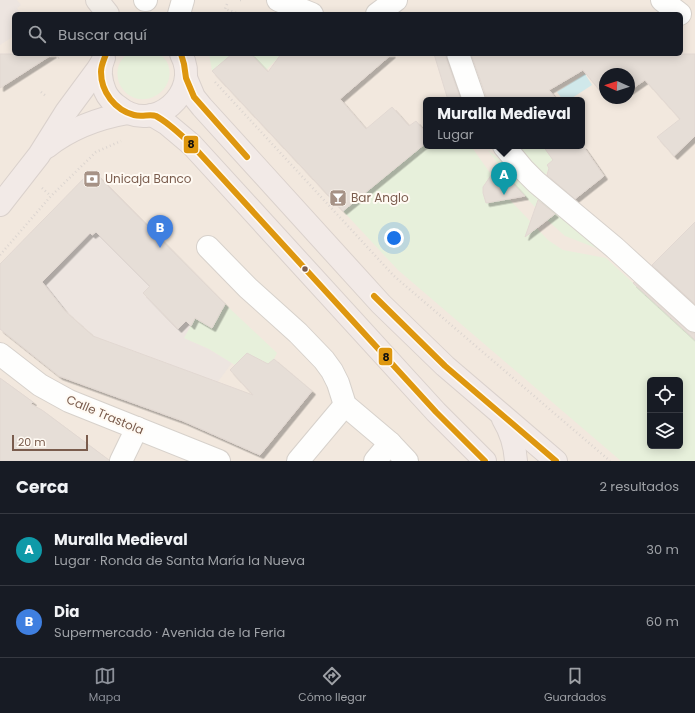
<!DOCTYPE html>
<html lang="es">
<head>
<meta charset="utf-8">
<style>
	body { margin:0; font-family:Poppins,sans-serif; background:#242831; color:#f1f3f6 }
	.controls { position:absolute; right:12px; bottom:12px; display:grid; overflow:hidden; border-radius:6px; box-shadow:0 2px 10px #0003 }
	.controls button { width:36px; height:36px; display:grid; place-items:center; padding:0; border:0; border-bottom:1px solid #363941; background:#171b24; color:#f1f3f6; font:20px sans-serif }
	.compass { position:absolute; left:599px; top:68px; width:36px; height:36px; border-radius:50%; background:#171b24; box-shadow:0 2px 10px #0003; rotate:273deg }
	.scale { position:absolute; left:12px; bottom:10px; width:76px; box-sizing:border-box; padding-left:4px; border:2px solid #7a5c4d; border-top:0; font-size:11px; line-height:14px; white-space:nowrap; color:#7a5c4d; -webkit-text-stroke:3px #fffaf3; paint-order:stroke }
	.you { position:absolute; left:394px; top:238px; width:14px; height:14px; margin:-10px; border:3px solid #fff; border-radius:50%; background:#1a73e8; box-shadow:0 0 0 6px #1a73e833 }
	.badge { display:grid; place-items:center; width:26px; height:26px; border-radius:50%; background:#8c9099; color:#fff; font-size:13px; font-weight:700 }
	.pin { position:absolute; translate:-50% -33px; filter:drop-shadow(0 1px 2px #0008) }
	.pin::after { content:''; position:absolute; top:21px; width:14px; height:12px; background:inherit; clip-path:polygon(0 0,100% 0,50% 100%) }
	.popup { position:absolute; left:423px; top:97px; width:162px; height:52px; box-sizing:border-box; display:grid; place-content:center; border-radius:6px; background:#171b24; filter:drop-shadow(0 1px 3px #0005); font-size:13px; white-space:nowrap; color:#9ea1a6 }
	.popup b { font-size:15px; color:#f1f3f6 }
	.popup::after { content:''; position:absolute; left:50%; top:100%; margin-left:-8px; border:8px solid transparent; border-top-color:#171b24 }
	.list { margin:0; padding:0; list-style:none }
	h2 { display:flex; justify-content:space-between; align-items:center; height:52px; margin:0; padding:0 16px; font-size:17px }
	h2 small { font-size:13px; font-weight:400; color:#9ea1a6 }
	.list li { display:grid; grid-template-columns:26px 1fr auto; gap:12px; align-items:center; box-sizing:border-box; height:72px; padding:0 16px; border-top:1px solid #363941 }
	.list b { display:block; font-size:15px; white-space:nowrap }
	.list p { margin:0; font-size:13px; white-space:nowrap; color:#9ea1a6 }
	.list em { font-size:13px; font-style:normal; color:#9ea1a6 }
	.icon { flex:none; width:22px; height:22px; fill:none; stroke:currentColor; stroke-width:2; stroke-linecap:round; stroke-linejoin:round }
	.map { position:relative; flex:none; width:695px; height:461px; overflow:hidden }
	.search { position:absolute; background:#171b24; box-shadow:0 2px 10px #0003; left:12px; right:12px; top:12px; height:44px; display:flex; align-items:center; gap:10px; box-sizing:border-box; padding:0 14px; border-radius:6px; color:#9ea1a6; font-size:15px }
	.sheet { height:196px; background:#171b24 }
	nav { display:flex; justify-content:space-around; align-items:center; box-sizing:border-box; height:56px; border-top:1px solid #363941; background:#171b24; font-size:11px; color:#9ea1a6 }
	nav a { display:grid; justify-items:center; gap:2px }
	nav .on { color:#8c9099 }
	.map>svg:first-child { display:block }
	.residential { fill:#f2e8de; fill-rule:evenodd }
	.industrial { fill:#ede5e0 }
	.green { fill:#e7f0db; fill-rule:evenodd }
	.water { fill:#d0e8ea }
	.building { fill:#e6ded7; stroke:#e2d8d2; filter:url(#shadow) }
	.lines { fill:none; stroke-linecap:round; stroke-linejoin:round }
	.minor-casing { stroke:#d7d1cb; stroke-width:24 }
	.major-casing { stroke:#dad1cc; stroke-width:24 }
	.highway-casing { stroke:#dad1cc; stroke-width:24 }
	.path { stroke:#dcd5d0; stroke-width:2.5; stroke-dasharray:1 3; stroke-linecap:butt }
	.minor { stroke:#fefefd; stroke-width:22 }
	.major { stroke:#f3eee8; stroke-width:22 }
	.highway { stroke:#f2eae7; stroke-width:22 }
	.bus-1-casing { stroke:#fffaf3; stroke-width:9 }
	.bus-1 { stroke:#de970f; stroke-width:6 }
	.bus-dot { fill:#7a5c4d; stroke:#fffaf3; stroke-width:1.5 }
	.labels { text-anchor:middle; stroke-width:4; stroke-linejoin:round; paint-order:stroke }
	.poi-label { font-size:12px; fill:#7a5c4d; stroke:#fffaf3; text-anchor:start }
	.street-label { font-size:12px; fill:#7a5c4d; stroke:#fffaf3 }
	.line-badge { stroke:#fffaf3; stroke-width:1.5 }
	.pale-badge-label { font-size:11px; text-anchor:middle; font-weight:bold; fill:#111 }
</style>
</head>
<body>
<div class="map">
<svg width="695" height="461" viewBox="0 0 695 461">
	<defs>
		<filter id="shadow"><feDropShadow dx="3.5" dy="3.5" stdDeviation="0" flood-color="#0004"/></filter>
	</defs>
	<rect width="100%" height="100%" fill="#f9f5f0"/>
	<path class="residential" d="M0,0H695V461H0ZM14,14H681V54H14ZM605,74H629V98H605ZM426,100H582V146H426ZM650,380H680V446H650Z"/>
	<g class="industrial">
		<path d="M0,0H17L21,5L17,8L20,12L18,14H14V36L0,45Z"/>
		<path d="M88,230L92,235L96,232L150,286L143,293L177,329L186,321L191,326L185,338L209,349L232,363L214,387L192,373L98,338L97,339L63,308L50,292L33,307L42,274L46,278L83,240Z"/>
	</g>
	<g class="green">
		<path d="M127,54L161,55C163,57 165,59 167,62C179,87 147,111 126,93C122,89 119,84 118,79C116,69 119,61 127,54Z"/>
		<path d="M209,54H232L212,71Z"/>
		<path d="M251,54H281L276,60L266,70Z"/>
		<path d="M426,143V146H471L507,197L548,240L563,250L606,258L695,340V461H621L398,270L343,211ZM650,380H680V446H650Z"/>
		<path d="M519,146H553V160L548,165L549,168L545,177L539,178Z"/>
		<path d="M488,150L609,253L565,236L546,219L507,177Z"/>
		<path d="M225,304L277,353L274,359L268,364L235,365L209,349L184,338L195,318L212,327Z"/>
	</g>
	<path class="water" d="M585,74L592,85L569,100H563L557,92Z"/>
	<g class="building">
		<path d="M0,54H53L0,88Z"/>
		<path d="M232,54H251L268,72L281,54H392L340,99L366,129L392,107L409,126L416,121L426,133V143L343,211L212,71Z"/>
		<path d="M434,54H446V58L461,100H448Z"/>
		<path d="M471,54H695V136L674,156L657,137L680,119L645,80L629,91V74H605V97L583,70L549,90L557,100H486V96Z"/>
		<path d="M543,146H583L604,176L575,199L547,175L549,168L547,165L553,160Z"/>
		<path d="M498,165L507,177L525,196L486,203L483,193V187Z"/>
		<path d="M92,170L225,304L212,328L195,318L191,326L186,321L178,329L143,293L150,286L96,232L92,235L90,233L42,282L65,311L93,336L253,395L230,370L247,353L268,364L274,359L312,391L260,455L183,421L59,376L0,329V264Z"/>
		<path d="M538,200L555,214L525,237Z"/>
		<path d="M695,222V304L652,265Z"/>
		<path d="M634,282L687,330L692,333H695V340L633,283Z"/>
		<path d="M0,378L33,402L31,404L42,410L109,460V461H0Z"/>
	</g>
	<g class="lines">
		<defs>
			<g id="minor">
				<path d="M145,0H146"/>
				<path d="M278,0L312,14"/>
				<path d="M662,0L680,14"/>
				<path d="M179,14L183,0"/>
				<path d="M377,14L396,0"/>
				<path d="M458,54L474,100"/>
				<path d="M504,146L523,169L536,182L615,248L695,321"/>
				<path d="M208,247L248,288L298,333L324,360L332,371L338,383L345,405L390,443L407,461"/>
				<path d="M0,354L40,385L69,401L219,461"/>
				<path d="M121,461L137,428"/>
				<path d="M298,461L345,405"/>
				<path d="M375,461L390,443"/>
			</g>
			<path id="major" d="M97,0L108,14"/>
			<g id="highway">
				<path d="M104,58C99,68 101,81 105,91C108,98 113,103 119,107C153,135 202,93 181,54"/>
				<path d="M186,78L194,97L202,107L381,304L445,366L556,461"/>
				<path d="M152,115L167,124L192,145L436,412L485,461"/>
				<path d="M47,147C70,129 99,118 128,113"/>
				<path d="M0,205L39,155L66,112L97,70L102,62"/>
				<path d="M503,419C511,432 515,446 516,461"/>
			</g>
		</defs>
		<use href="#minor" class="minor-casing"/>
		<use href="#major" class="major-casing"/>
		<use href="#highway" class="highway-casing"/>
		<g class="path">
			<path d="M240,0H242"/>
			<path d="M227,4L225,9L240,14"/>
			<path d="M58,58L62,54"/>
			<path d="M215,82L394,276L610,461"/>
			<path d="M41,92L47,97"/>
			<path d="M42,188L51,196"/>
			<path d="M0,255L51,196L96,152L121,141"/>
		</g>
		<use href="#minor" class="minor"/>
		<use href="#major" class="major"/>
		<use href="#highway" class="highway"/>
		<defs>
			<g id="bus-1">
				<path d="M106,54C104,60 101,65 101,72C101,92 115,110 134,115C141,117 151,114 156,116C169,123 181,135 192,145L436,412L485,461"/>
				<path d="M181,54L184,64L186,78L194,97L247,157"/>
				<path d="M374,296L445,366L556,461"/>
			</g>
		</defs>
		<use href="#bus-1" class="bus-1-casing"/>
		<use href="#bus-1" class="bus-1"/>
	</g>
	<defs>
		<symbol id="bank-square" viewBox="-11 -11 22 22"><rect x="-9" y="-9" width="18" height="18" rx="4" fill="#a69286" stroke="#fffaf3"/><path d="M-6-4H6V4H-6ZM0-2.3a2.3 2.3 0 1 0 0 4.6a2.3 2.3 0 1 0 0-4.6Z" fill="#fff"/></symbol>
		<symbol id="bar-square" viewBox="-11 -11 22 22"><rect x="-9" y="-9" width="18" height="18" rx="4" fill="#a69286" stroke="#fffaf3"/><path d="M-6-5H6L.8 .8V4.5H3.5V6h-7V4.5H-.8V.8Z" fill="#fff"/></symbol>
	</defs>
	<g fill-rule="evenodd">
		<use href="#bank-square" x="82" y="169" width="20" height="20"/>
		<use href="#bar-square" x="328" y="188" width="20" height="20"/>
	</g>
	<circle class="bus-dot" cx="305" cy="269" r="3.5"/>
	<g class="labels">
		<g class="poi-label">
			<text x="105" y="183">Unicaja Banco</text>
			<text x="351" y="202">Bar Anglo</text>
		</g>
		<g class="street-label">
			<text transform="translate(105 415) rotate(23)" y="4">Calle Trastola</text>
		</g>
	</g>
	<g class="line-badge">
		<rect x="183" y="135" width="16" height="19" rx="4" fill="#de970f"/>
		<rect x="378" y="347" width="15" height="19" rx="4" fill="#de970f"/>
	</g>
	<g class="pale-badge-label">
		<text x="191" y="148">8</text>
		<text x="386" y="361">8</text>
	</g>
</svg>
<div class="controls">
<button><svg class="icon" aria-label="locate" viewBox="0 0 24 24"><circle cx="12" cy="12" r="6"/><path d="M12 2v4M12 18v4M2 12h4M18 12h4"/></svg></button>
<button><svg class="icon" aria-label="layers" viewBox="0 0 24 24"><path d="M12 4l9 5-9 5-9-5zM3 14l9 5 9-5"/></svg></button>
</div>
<svg class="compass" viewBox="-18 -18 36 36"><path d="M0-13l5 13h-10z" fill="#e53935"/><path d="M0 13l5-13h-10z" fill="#9ea1a6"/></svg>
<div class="scale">20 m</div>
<div class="you"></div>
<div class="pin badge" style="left:504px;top:195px;background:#0f9aa8">A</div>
<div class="popup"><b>Muralla Medieval</b>Lugar</div>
<div class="pin badge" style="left:160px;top:248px;background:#3f7fe0">B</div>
<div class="search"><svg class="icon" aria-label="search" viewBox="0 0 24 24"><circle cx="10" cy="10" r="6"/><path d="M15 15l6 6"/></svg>Buscar aquí</div>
</div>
<section class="sheet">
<h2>Cerca<small>2 resultados</small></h2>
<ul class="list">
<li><span class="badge" style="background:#0f9aa8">A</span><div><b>Muralla Medieval</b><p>Lugar · Ronda de Santa María la Nueva</p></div><em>30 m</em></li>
<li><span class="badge" style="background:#3f7fe0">B</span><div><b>Dia</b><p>Supermercado · Avenida de la Feria</p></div><em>60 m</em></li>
</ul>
</section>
<nav>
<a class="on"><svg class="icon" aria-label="map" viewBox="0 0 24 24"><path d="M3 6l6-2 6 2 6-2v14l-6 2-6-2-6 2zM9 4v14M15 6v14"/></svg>Mapa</a>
<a><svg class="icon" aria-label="directions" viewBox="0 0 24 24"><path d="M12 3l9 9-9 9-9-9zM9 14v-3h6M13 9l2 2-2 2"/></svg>Cómo llegar</a>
<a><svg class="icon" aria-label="saved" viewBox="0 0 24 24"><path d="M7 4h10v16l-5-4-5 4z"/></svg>Guardados</a>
</nav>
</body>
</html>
